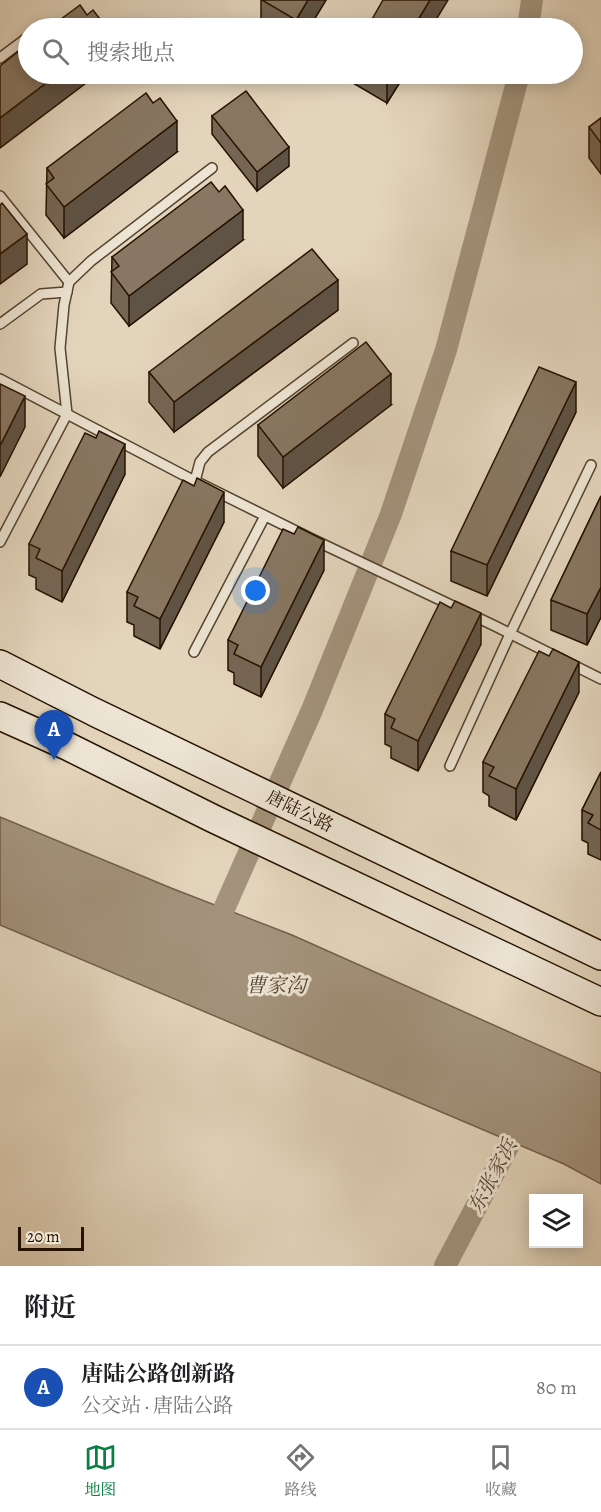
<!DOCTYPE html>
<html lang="zh">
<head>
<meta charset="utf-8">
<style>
	body { margin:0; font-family:Alegreya,"Noto Serif SC",serif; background:#f2f2f2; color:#202124 }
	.controls { position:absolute; right:18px; bottom:18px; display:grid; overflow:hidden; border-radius:0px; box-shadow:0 3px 15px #0003 }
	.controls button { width:54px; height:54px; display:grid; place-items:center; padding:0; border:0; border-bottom:2px solid #e0e0e0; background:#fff; color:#202124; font:30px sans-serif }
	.scale { position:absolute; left:18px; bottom:15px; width:66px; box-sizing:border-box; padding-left:6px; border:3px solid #261200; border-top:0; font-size:16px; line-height:21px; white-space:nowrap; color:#261200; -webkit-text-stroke:4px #ede4d3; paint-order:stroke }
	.you { position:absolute; left:256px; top:591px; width:21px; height:21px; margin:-15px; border:4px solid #fff; border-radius:50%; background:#1a73e8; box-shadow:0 0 0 9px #1a73e833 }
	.badge { display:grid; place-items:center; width:39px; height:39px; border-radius:50%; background:#0b8043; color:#fff; font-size:20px; font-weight:700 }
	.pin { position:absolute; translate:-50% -50px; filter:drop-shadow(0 2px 3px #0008) }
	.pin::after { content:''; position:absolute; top:32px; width:21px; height:18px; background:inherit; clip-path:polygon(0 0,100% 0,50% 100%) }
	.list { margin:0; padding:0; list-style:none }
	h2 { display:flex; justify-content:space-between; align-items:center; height:78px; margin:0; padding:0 24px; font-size:26px }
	h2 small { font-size:20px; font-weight:400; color:#757577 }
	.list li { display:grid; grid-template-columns:39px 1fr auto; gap:18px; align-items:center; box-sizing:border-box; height:84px; padding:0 24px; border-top:2px solid #e0e0e0 }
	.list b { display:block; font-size:22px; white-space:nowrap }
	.list p { margin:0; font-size:20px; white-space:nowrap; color:#757577 }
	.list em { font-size:20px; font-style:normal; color:#757577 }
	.icon { flex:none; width:33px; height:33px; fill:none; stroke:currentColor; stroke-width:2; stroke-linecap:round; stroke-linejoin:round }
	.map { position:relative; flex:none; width:601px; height:1266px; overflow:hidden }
	.search { position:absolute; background:#fff; box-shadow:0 3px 15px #0003; left:18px; right:18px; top:18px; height:66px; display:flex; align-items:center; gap:15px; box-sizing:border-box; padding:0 21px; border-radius:33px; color:#757577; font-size:22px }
	.sheet { height:162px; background:#fff }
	nav { display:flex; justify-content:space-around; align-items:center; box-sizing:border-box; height:84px; border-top:2px solid #e0e0e0; background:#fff; font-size:16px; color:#757577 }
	nav a { display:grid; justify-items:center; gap:3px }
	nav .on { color:#0b8043 }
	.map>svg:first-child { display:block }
	.water { fill:#a3937c; stroke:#715f4a; stroke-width:1.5 }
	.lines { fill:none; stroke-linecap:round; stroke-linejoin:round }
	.canal { stroke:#a3937c; stroke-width:22 }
	.service-casing { stroke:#55432f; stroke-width:12 }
	.secondary-casing { stroke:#261200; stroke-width:30 }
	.service { stroke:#ede4d3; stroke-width:9 }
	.secondary { stroke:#ede4d3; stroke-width:27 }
	.wall { fill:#756654; stroke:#261200; stroke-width:1.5 }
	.shaded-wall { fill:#5f5345; stroke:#261200; stroke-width:1.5 }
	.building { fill:#887762; stroke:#261200; stroke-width:1.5 }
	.labels { text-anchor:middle; stroke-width:6; stroke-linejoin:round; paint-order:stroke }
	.street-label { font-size:18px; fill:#261200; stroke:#ede4d3 }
	.water-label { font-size:20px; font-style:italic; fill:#584632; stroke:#ede4d3 }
</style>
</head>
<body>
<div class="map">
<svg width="601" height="1266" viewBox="0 0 601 1266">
	<rect width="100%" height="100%" fill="#e3d5bc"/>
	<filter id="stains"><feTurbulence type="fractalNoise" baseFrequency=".00333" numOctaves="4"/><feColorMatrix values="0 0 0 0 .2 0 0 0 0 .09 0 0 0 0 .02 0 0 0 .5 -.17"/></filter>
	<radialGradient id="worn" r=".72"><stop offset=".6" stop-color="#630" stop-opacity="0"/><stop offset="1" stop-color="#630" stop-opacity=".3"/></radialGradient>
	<path class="water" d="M0,817L171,888L292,935L601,1073V1184L564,1164L0,925Z"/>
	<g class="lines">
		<g class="canal">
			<path d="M528,28L532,0"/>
			<path d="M212,936L312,710L391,514L446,350L519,74"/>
			<path d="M445,1266L524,1116"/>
		</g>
		<defs>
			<g id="service">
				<path d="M40,28L43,26"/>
				<path d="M0,58L28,37"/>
				<path d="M0,196L69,282"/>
				<path d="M0,324L41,294L67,292"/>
				<path d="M0,379L189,478L314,540L495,626L601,679"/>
				<path d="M195,481L200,462L208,452L353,343"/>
				<path d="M0,542L67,414L60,348L64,305L69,282L91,261L212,168"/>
				<path d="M194,652L265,516"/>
				<path d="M450,766L510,634L591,465"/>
			</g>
			<g id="secondary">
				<path d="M0,664L94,712L601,956"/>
				<path d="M0,716L67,746L214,819L601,1002"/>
			</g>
		</defs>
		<use href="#service" class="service-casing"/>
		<use href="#secondary" class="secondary-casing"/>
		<use href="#service" class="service"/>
		<use href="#secondary" class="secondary"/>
	</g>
	<g class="wall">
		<path d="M261,0H326L309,28H261Z"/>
		<path d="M353,74H405L387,103L353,83Z"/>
		<path d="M212,116L289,166L257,191L212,134Z"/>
		<path d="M601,118V174L589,158V127Z"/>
		<path d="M177,152L64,238L46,215L47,168Z"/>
		<path d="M243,240L129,326L111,303L112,257Z"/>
		<path d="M338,310L174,432L149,402V372Z"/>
		<path d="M391,405L283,488L258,456V425Z"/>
		<path d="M576,412L487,596L451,581V551Z"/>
		<path d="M125,474L62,602L36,589V578L29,575V544Z"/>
		<path d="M601,496V617L587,645L551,630V600Z"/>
		<path d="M224,522L160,649L134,636V625L127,622V592Z"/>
		<path d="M324,570L261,697L234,684V673L228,670V640Z"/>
		<path d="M481,644L418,771L391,758V747L385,744V714Z"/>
		<path d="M579,692L516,820L489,806V796L483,792V762Z"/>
		<path d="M601,772V860L588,854V843L582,840V810Z"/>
	</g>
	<g class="shaded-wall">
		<path d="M308,0H326L309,28H296V20Z"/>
		<path d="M430,0H448L431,28H413Z"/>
		<path d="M58,74H98L0,148V118Z"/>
		<path d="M387,74H405L387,103Z"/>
		<path d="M177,121V152L64,238V207Z"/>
		<path d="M289,147V166L257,191V172Z"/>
		<path d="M243,210V240L129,326V296Z"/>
		<path d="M27,234V264L0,284V254Z"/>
		<path d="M338,280V310L174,432V402Z"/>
		<path d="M391,374V405L283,488V457Z"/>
		<path d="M576,382V412L487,596V565Z"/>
		<path d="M25,396V427L0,477V446Z"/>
		<path d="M125,444V474L62,602V571Z"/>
		<path d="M224,492V522L160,649V619Z"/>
		<path d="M324,540V570L261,697V667Z"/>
		<path d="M601,587V617L587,645V614Z"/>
		<path d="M481,613V644L418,771V741Z"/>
		<path d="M579,662V692L516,820V789Z"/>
	</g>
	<g class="building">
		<path d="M262,0H308L296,20Z"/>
		<path d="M383,0H430L413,28H367Z"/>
		<path d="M80,5L87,15L93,10L107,28H49Z"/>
		<path d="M28,44V74H58L0,118V66Z"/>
		<path d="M246,91L289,147L257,172L212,116Z"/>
		<path d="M146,93L153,103L160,98L177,121L64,207L46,184L54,178L47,168Z"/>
		<path d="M601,118V143L589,127Z"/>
		<path d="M211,182L219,192L225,186L243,210L129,296L111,272L119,266L112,257Z"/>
		<path d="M2,203L27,234L0,254V205Z"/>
		<path d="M312,249L338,280L174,402L149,372Z"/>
		<path d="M366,342L391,374L283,457L258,425Z"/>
		<path d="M539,367L576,382L487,565L451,551Z"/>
		<path d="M0,384L25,396L0,446Z"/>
		<path d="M99,431L125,444L62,571L36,558L40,549L29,544L85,433L96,438Z"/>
		<path d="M197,478L224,492L160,619L134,606L138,597L127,592L183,480L194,486Z"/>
		<path d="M601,496V587L587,614L551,600Z"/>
		<path d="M298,527L324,540L261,667L234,654L238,645L228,640L283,529L294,534Z"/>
		<path d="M455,601L481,613L418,741L391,728L395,719L385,714L440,602L451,608Z"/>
		<path d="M553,649L579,662L516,789L489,776L494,767L483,762L539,651L549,656Z"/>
		<path d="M601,772V830L588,823L593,815L582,810Z"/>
	</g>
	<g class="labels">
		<g class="street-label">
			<text transform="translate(300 811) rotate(26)" y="6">唐陆公路</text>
		</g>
		<g class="water-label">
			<text x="276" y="992">曹家沟</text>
			<text transform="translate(492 1176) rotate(-62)" y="7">东张家浜</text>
		</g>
	</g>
	<rect width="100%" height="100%" filter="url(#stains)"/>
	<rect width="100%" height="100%" fill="url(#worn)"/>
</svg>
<div class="controls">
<button><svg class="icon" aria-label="layers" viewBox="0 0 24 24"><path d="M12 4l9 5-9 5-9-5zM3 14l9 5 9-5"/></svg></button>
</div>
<div class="scale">20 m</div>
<div class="you"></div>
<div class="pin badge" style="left:54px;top:760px;background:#1a4fb4">A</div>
<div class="search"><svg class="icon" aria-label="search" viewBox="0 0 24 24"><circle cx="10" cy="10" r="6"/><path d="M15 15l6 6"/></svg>搜索地点</div>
</div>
<section class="sheet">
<h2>附近<small></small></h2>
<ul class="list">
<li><span class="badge" style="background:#1a4fb4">A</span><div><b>唐陆公路创新路</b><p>公交站 · 唐陆公路</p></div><em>80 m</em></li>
</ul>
</section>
<nav>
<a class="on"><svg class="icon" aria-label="map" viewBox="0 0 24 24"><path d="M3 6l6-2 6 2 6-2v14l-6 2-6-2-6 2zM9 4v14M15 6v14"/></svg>地图</a>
<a><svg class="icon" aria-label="directions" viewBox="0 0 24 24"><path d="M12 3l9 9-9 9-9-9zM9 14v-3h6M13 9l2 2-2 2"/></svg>路线</a>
<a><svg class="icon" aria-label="saved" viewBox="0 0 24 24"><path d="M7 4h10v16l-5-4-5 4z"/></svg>收藏</a>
</nav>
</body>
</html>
